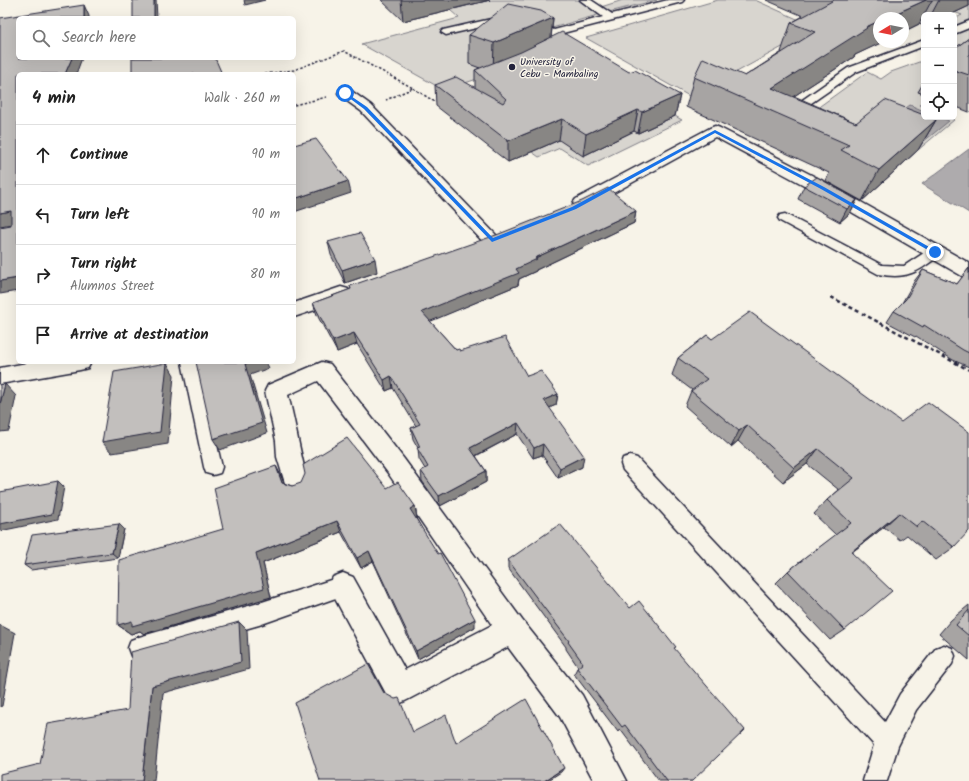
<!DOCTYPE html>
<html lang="en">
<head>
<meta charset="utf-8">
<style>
	body { margin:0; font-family:Kalam,sans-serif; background:#f2f2f2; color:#222 }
	.controls { position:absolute; right:12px; top:12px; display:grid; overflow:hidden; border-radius:6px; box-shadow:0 4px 16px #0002 }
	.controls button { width:36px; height:36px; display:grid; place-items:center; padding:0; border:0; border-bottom:1px solid #e0e0e0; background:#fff; color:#222; font:20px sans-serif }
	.compass { position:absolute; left:873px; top:12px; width:36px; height:36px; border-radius:50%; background:#fff; box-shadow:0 4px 16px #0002; rotate:260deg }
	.stop { position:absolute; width:12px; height:12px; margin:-9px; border:3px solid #1a73e8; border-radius:50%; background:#fff }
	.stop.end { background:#1a73e8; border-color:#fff; box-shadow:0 1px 4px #0008 }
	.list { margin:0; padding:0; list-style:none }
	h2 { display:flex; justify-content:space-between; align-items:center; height:52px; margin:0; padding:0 16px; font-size:17px }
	h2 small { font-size:13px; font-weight:400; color:#767676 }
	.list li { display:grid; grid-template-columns:26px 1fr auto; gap:12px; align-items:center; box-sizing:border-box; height:60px; padding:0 16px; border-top:1px solid #e0e0e0 }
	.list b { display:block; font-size:15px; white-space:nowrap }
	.list p { margin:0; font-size:13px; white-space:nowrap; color:#767676 }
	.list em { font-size:13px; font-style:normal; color:#767676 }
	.icon { flex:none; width:22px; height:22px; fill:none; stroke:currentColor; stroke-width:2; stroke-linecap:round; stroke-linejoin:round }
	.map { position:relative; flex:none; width:969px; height:781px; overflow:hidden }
	.search { position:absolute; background:#fff; box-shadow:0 4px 16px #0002; left:16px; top:16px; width:280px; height:44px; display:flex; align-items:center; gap:10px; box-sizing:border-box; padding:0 14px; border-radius:6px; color:#767676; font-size:15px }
	.panel { position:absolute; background:#fff; box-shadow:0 4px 16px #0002; left:16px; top:72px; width:280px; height:292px; border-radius:6px }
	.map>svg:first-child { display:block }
	.green { fill:#d8d5cf; stroke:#7d7c85 }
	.water { fill:#aeabad; stroke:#76747f }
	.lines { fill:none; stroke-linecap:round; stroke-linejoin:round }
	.lane-casing { stroke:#22223b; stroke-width:3 }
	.street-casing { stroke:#22223b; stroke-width:3 }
	.path-far1 { stroke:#22223b; stroke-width:1.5; stroke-dasharray:2.5 2; stroke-linecap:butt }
	.path { stroke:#22223b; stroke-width:2.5; stroke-dasharray:4 3; stroke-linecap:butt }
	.lane { fill:#f7f3e8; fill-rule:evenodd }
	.street { fill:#f7f3e8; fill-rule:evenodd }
	.wall { fill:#a7a4a3; stroke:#22223b }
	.shaded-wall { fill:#888684; stroke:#22223b }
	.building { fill:#c2bfbd; stroke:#22223b }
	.route { fill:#1a73e8 }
	.poi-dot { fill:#22223b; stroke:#f7f3e8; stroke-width:1.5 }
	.labels { text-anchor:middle; stroke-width:3; stroke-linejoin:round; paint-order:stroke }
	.far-poi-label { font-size:10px; fill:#22223b; stroke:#f7f3e8; text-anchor:start }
</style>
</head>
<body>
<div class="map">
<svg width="969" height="781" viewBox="0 0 969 781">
	<rect width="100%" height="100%" fill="#f7f3e8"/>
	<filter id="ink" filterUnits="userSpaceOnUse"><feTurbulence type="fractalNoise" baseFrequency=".025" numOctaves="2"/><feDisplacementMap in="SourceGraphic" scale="8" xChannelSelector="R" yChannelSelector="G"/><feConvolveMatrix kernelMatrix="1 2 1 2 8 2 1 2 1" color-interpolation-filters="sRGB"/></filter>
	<g filter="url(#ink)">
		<g class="green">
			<path d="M490,0H581L601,14L552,28L470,64L495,73L444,90L361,44L459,18L450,10Z"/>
			<path d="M623,0H657L609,12L601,7Z"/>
			<path d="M718,0H755L817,28L691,97L586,38Z"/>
			<path d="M969,5V57L954,51V19L962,15L954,12Z"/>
			<path d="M919,62H924V88L919,92L924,94V102L920,105L924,107V117H947L954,120L918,150L869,130L830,119L820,106L867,72L881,79L891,72Z"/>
			<path d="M504,103L634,131L638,133L675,116L682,120L588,166L560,148L539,157L532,152Z"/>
		</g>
		<g class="water">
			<path d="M910,105L924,111V117H939L949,121L918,146L878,129Z"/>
			<path d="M969,149V213L922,184Z"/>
		</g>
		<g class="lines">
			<defs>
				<g id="lane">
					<path d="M580,0H591L612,14L668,0H684L682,2L559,34L577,51L572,54L563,49L545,32L527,25L525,23L530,20L543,24L554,30L603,17Z"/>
					<path d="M504,16L509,19L507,21L446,35L441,32L443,30Z"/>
					<path d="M969,21V28L954,34V27Z"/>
					<path d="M924,40V46L856,72L791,117H783L781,115L848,68Z"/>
					<path d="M785,214L882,265L904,266L930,249L935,247L940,249L942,252L940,255C918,272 907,280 878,274L780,221L778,218L780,215Z"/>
					<path d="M182,362H198L222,467L220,473L213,475L206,473L204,467Z"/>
					<path d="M630,456L637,458L885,722L900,694L936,648L944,645L952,648L955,656L952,664L916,710L898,746L887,781H863L874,745L623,470L621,464L623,458Z"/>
					<path d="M343,576L350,579L353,586L350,593L259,625L139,659L131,656L128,648L131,640L139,637L259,603Z"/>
				</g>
				<g id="street">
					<path d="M345,89L350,90L371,105L498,237L501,241L498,245L492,247L486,245L361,111L340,96L338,93L340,90Z"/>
					<path d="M715,126L720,128L829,184L969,263V278L962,276L817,192L715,137L588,207L582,208L576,207L573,203L576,199L710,128Z"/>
					<path d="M341,287L348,289L351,294L348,299L294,317V303Z"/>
					<path d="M32,362H91L88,368L80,370L0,384V368Z"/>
					<path d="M322,362L330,364L404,459L522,620L582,695L627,781H594L560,717L508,647L409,699L399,704L389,699L333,595L329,586L333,577L343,573L353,577L405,670L492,625L388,473L318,381L288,395C296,425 300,455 309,485L306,493L297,496L288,493L277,457L276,441L265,391L268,385Z"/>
				</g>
			</defs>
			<use href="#lane" class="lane-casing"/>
			<use href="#street" class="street-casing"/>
			<g class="path-far1">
				<path d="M265,74L294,70L344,51L413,88L386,100"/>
				<path d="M413,88L435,102"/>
				<path d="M294,105L327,97"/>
			</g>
			<path class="path" d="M831,297L969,370"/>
			<use href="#lane" class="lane"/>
			<use href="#street" class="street"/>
		</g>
		<g class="wall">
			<path d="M381,0H490L403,21Z"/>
			<path d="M766,0H969V6L950,15H924V26L919,24L855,55L854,57L794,96L856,123L936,120L918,150L862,201L826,181L829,173L686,107L694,77L745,76L782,52H781L791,23L803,16Z"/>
			<path d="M553,18L551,38L680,95L675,116L638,133L634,131L583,156L559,140L508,162L436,106L435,85L475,88V70L480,68L469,64V35Z"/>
			<path d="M969,38V112L954,106V49Z"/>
			<path d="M924,82V94L918,92Z"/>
			<path d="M804,186L857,200L850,213L840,222L798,199Z"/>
			<path d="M636,211L634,223L536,270V271L519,279L518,285L430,321L456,350L460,351L527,376L558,394L556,405L549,408L582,467L558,478L542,455L533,458L517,434L476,456L486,471V482L440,506L422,481L421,471L425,469L419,459L418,448L413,439L411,428L416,426L393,388L386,391L357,344L337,352L317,315L313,303L351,289L350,286Z"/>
			<path d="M328,242L377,272L345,283L331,255Z"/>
			<path d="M969,268V367L953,360L916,336L915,337L887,322L894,311L902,303L915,280L923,270L957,284Z"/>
			<path d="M707,335L954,547L936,560L907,535L900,540L884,527L852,552L845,630L830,640L776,583L788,571L836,535L814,514L827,500L839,490L807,464L783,482L738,441L731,447L685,406L691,391L692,390L672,375L678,358Z"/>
			<path d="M276,466L282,478L284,483L292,486L387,488L415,506L417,518H416L475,627L418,659L373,561L361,568L341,532L263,563L271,597L144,634L140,631L131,634L118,625L223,529Z"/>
			<path d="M124,529L118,558L31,570L24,565Z"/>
			<path d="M508,560L630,608L674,649L692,781H659L620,729L618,732L574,674L577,668L578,667L566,649V647L508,568Z"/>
			<path d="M969,605V660L939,634L951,620Z"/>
		</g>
		<g class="shaded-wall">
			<path d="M154,0H156L157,18H154Z"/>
			<path d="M244,0H265L245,5Z"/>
			<path d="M401,0H490L403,21Z"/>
			<path d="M926,0H932L919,24L903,32V18H886Z"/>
			<path d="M939,0H969V6L950,15H931Z"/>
			<path d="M84,5L89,16V18H84Z"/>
			<path d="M553,18L550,46L493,73L494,43Z"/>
			<path d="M879,21V42H883L855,55L854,57L771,111L772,88L866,27Z"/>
			<path d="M72,58H82L76,74H65Z"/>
			<path d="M680,95L675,116L638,133L642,112Z"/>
			<path d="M638,110L634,131L583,156L586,134Z"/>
			<path d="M562,119L559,140L508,162V141Z"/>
			<path d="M936,120L918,150L862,201L879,170Z"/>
			<path d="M348,181L351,193L294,212V199Z"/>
			<path d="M857,200L850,213L840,222L847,209Z"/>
			<path d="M11,211L18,223L0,226V213Z"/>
			<path d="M636,211L634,223L536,270V271L519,279L518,285L424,324L422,312L516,269L535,258Z"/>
			<path d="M375,259L377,272L345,283L342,270Z"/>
			<path d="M18,278V291L0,294V281Z"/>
			<path d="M354,333L357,344L337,352L333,341Z"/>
			<path d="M251,362H266L269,368L250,375L267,433L220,450L213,439L245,364Z"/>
			<path d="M167,363L174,375L168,444L112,453L102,442Z"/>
			<path d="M391,376L393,388L386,391L384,380Z"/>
			<path d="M5,384L16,396L9,431L0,432V404Z"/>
			<path d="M558,394L556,405L542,411L544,400Z"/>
			<path d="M518,423L517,434L471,458L470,448Z"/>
			<path d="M747,425L738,441L731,447L739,431Z"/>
			<path d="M543,444L542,455L533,458L534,448Z"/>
			<path d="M818,449L807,464L783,482L794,468Z"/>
			<path d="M584,456L582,467L558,478L560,468Z"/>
			<path d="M276,466L282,478L288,494L282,483Z"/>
			<path d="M486,471V482L440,506L439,496Z"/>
			<path d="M58,481L64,487L58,519L0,531V524Z"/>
			<path d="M415,506L417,518L412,520L410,509Z"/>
			<path d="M899,513L884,527L837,564L851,552Z"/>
			<path d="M337,521L341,532L263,563L271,597L144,634L140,631L131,634L118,625L256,553Z"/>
			<path d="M119,524L124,529L118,558L112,553Z"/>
			<path d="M369,551L373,561L361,568L357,558Z"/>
			<path d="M475,619V627L418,659L416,651Z"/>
			<path d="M239,622L247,630L249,669L163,693L154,781H142L152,686Z"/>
			<path d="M0,625L15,633L2,706L0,707Z"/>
			<path d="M564,768L561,772L547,781H544Z"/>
		</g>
		<g class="building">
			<rect x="133" y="0" width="21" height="18"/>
			<path d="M834,0H926L886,18H879V21L866,27L867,28L772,88L856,123L885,100L924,115V117H929L936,120L879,170L841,150L849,145L694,77L703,58L745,76L815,32L791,23Z"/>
			<path d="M508,4L541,11L553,18L494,43L469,35Z"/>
			<path d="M84,5V18H18V58H72L65,74H18V278L0,281V227L11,225V211L0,213V18Z"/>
			<path d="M562,32L629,72L635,70L680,95L642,112L638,110L586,134L562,119L508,141L435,85L456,77L503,103L506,99L475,70L521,52Z"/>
			<path d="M969,38V75L954,70V49Z"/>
			<path d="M132,58H215L222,74H132Z"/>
			<path d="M316,139L348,181L294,199V145Z"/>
			<path d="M817,177L857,200L847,209L804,186Z"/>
			<path d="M608,188L636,211L535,258L537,259L516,269L519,273L422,312L456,350L459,349L460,351L505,337L527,376L541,371L558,394L544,400L584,456L560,468L543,444L534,448L518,423L470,448L486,471L439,496L421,471L428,467L417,448L420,447L411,428L420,424L391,376L384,380L354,333L333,341L313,303L351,289L350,286L499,234L582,201Z"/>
			<path d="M360,233L375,259L342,270L328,242Z"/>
			<path d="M969,268V353L963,350L924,325L923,327L894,311L906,299L923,270L957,284Z"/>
			<path d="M750,312L901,422L928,402L969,432V531L954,547L922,521L917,527L899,513L851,552L892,591L845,630L788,571L851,523L827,500L854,478L818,449L794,468L747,425L739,431L691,391L707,379L678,358L707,335L712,339Z"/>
			<path d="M196,362H251L245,364L262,423L213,439Z"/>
			<path d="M167,363L160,432L102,442L114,372Z"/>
			<path d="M5,384L0,404V385Z"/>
			<path d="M347,438L387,488L398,482L415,506L410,509L438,554L440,553L475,619L416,651L369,551L357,558L337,521L256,553L264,588L132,626V621L118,625L119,560L223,529L214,488L276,466L282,483L292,486L301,483L305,474L303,465Z"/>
			<path d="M58,481L52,514L0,524V492Z"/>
			<path d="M119,524L112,553L24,565L32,535Z"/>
			<path d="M560,524L630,608L639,601L676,647L674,648L745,730L692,781H667L625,725L622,727L577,668L583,663L568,642L569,641L508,560Z"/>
			<path d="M969,610V636L956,625Z"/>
			<path d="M239,622L241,662L152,686L142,781H0V774L40,764L48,724L128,710L131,652Z"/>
			<path d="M368,664L384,693L395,699L399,698L413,732L446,715L456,743L526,699L564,768L544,781H320L295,703Z"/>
		</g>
	</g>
	<path class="route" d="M345,92L367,107L493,238L572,207L715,130L824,187L938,252L933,253L821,189L715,133L576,209L492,242L364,109L344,94Z"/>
	<circle class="poi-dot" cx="512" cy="67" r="4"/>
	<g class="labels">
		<g class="far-poi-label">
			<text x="520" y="65">University of<tspan x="520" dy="12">Cebu - Mambaling</tspan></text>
		</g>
	</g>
</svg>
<div class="controls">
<button>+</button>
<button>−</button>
<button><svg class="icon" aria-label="locate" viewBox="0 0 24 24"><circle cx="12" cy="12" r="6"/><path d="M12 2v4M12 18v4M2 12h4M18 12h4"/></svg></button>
</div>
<svg class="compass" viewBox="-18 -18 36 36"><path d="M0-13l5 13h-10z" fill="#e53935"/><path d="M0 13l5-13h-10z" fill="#767676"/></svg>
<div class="stop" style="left:345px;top:93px"></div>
<div class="stop end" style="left:935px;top:252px"></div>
<div class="search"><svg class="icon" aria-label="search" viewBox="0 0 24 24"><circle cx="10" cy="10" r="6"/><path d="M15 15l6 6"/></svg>Search here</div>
<section class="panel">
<h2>4 min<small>Walk · 260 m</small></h2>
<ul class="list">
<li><svg class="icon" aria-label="ahead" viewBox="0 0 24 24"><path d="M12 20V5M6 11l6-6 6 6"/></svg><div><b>Continue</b></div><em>90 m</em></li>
<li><svg class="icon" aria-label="left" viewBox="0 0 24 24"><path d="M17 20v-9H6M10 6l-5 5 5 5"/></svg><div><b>Turn left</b></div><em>90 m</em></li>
<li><svg class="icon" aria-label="right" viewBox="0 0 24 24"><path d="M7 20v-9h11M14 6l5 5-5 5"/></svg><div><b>Turn right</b><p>Alumnos Street</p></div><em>80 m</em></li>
<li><svg class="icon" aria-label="arrive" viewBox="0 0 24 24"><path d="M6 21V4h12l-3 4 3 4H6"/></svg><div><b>Arrive at destination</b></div></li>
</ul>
</section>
</div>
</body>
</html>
